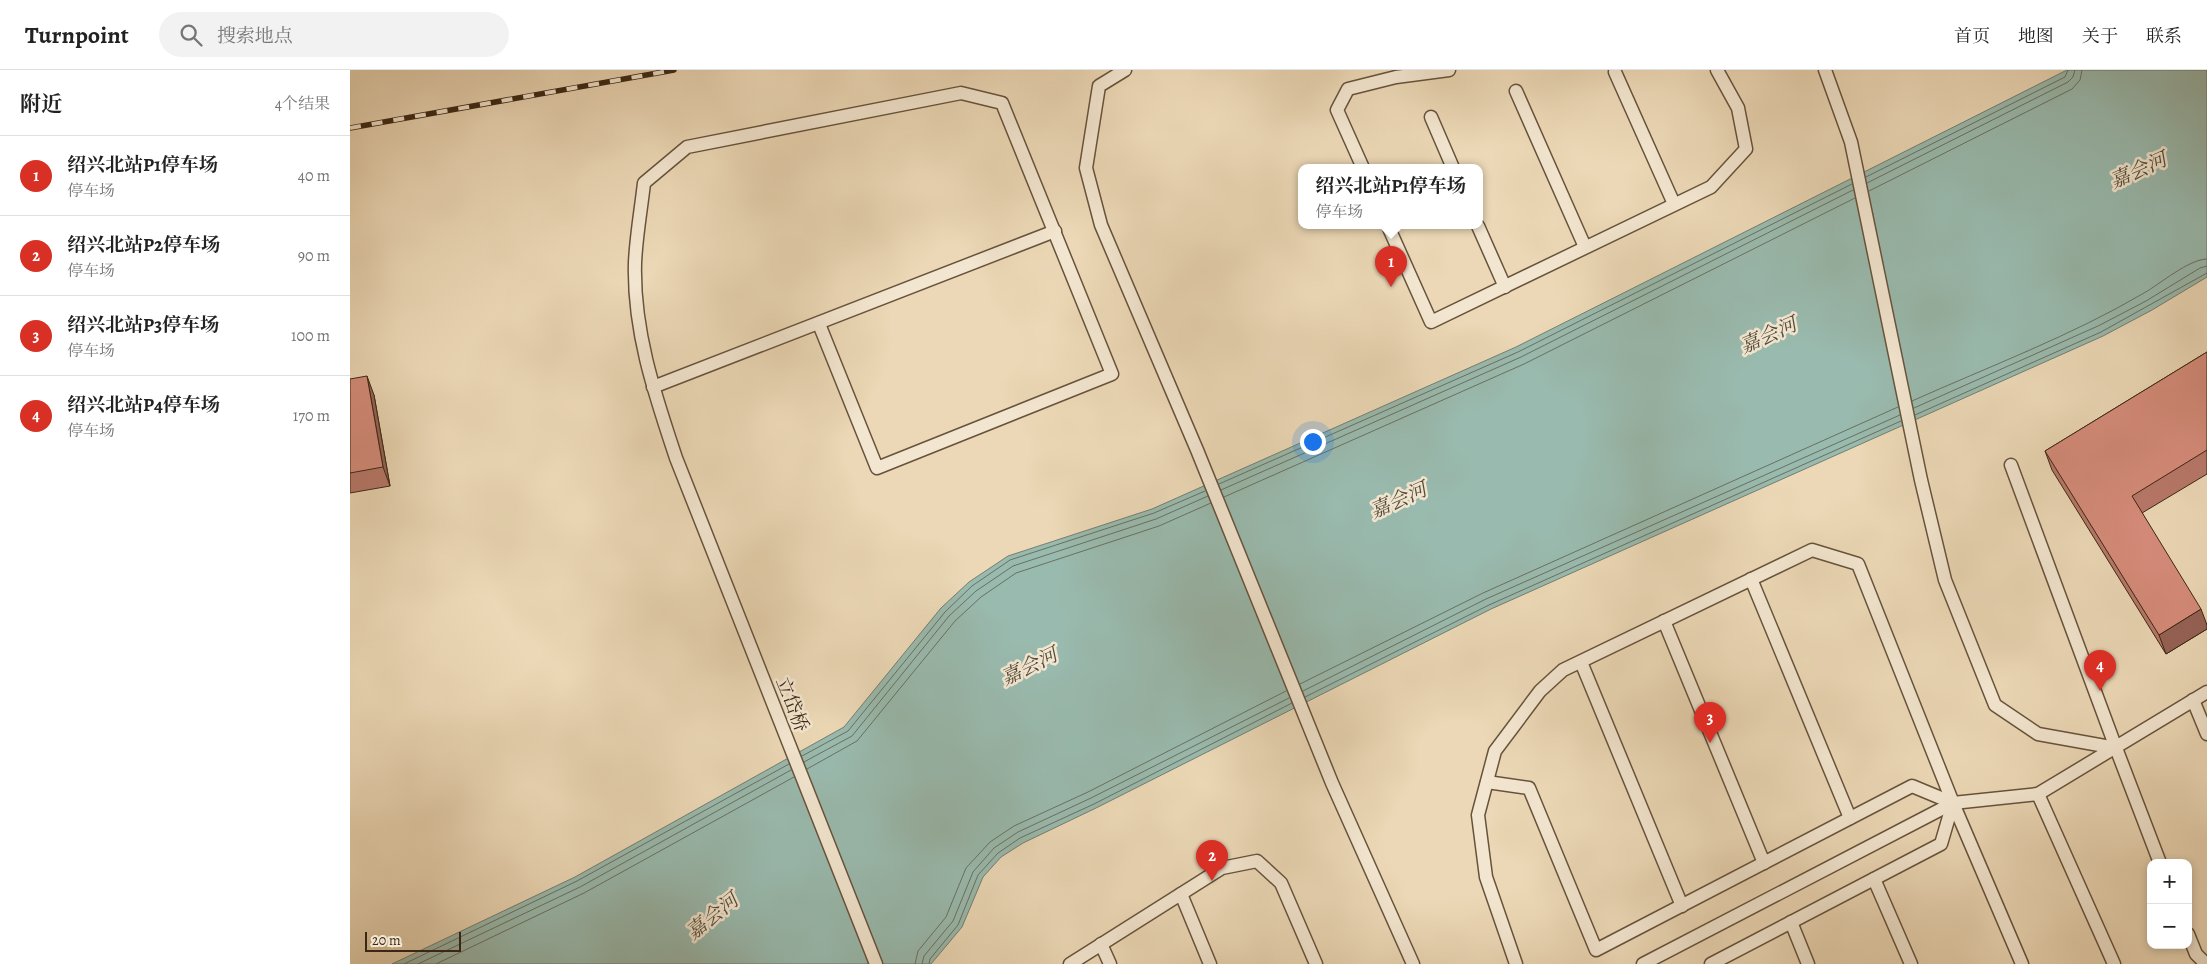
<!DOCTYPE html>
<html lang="zh">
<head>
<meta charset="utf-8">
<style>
	body { margin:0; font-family:Alegreya,"Noto Serif SC",serif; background:#f2f2f2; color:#222 }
	.controls { position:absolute; right:15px; bottom:15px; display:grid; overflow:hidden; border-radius:10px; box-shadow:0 2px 8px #0003 }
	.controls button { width:45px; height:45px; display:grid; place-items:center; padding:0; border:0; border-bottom:1px solid #e0e0e0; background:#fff; color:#222; font:25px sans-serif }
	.scale { position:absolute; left:15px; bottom:12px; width:96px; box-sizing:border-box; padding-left:5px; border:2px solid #3b2714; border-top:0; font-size:14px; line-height:18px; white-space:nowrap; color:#3b2714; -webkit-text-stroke:4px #f3e6d0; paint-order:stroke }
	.you { position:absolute; left:962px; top:371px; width:18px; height:18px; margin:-12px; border:4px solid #fff; border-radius:50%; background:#1a73e8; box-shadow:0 0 0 8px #1a73e833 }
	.badge { display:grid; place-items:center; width:32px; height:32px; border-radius:50%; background:#d93025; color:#fff; font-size:16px; font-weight:700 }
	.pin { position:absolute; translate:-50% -41px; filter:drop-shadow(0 1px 2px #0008) }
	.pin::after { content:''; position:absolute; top:26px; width:18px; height:15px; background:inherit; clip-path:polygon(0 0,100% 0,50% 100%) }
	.popup { position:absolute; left:948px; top:94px; width:185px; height:65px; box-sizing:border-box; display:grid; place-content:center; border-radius:10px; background:#fff; filter:drop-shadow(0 1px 4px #0005); font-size:16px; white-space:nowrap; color:#767676 }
	.popup b { font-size:19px; color:#222 }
	.popup::after { content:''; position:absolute; left:50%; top:100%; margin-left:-10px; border:10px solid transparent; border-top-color:#fff }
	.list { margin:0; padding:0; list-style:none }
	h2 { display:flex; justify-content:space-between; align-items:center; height:65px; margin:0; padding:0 20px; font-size:21px }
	h2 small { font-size:16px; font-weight:400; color:#767676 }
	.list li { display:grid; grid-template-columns:32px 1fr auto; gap:15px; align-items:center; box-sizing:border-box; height:80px; padding:0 20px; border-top:1px solid #e0e0e0 }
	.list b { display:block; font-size:19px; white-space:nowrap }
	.list p { margin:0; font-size:16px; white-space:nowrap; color:#767676 }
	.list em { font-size:16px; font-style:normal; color:#767676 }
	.icon { flex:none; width:28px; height:28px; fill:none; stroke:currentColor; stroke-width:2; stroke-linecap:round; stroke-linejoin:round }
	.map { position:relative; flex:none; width:1857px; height:894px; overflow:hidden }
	header { display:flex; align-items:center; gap:30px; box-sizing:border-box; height:70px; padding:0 25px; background:#fff; border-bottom:1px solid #e0e0e0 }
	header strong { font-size:24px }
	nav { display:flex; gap:28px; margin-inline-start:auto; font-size:18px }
	.search { width:350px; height:45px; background:#f2f2f2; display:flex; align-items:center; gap:12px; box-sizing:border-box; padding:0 18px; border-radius:28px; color:#767676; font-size:19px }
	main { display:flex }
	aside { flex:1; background:#fff }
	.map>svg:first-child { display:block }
	.water { fill:#99baae; stroke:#737f70 }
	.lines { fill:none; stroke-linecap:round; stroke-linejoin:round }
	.shore { stroke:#6a7061; stroke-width:1 }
	.lane-casing { stroke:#67533c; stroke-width:15 }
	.lane { stroke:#f3e6d0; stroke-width:12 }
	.rail-casing { stroke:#3b2714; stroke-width:5.5 }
	.rail { stroke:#f3e6d0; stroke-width:4; stroke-dasharray:11; stroke-linecap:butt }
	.wall { fill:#b8786a; stroke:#3b2714 }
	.shaded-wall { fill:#966256; stroke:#3b2714 }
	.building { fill:#d68c7b; stroke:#3b2714 }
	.labels { text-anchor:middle; stroke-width:5; stroke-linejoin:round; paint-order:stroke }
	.street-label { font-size:19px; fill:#3b2714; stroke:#f3e6d0 }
	.water-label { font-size:20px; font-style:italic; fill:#524c3a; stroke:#f3e6d0 }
</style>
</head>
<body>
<header>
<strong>Turnpoint</strong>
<div class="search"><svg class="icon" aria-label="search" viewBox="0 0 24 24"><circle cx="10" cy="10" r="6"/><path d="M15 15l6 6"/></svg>搜索地点</div>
<nav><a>首页</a><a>地图</a><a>关于</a><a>联系</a></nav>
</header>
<main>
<aside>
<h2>附近<small>4个结果</small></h2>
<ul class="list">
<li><span class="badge">1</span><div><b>绍兴北站P1停车场</b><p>停车场</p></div><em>40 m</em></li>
<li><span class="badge">2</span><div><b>绍兴北站P2停车场</b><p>停车场</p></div><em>90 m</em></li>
<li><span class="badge">3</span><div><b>绍兴北站P3停车场</b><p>停车场</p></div><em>100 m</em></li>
<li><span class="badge">4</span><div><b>绍兴北站P4停车场</b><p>停车场</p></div><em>170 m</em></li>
</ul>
</aside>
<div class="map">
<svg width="1857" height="894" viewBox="0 0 1857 894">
	<rect width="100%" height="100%" fill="#ecd8b6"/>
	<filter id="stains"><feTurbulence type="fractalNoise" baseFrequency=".004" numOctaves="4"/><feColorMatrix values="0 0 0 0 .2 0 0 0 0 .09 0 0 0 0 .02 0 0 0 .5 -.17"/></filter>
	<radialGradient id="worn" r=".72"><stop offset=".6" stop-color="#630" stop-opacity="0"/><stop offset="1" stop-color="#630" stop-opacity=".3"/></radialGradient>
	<path class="water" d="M1717,0H1857V207L1802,240L1753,266L1141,539L746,738L673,773L651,787L633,807L612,857L581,894H42L225,807L494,657L591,538L619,512L658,486L802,439L1166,277Z"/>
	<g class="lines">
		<g class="shore">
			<path d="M1516,107L1715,7L1718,0"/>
			<path d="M1517,113L1718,12L1723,7L1725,0"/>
			<path d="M1519,121L1722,19L1730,10L1732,0"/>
			<path d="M1562,331C1638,297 1723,265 1794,223C1810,214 1839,189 1857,189"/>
			<path d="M1564,338L1748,256L1796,231L1850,198L1857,196"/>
			<path d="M1565,345L1751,262L1857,203"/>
			<path d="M869,414L1168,282L1502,114"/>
			<path d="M871,420L1171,287L1503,120"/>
			<path d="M874,427L1174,294L1505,128"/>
			<path d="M950,614L1133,523L1548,337"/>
			<path d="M953,621L1136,529L1550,345"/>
			<path d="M955,627L1139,535L1551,351"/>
			<path d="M452,686L498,661L595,542L622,516L660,490L804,443L855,421"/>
			<path d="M454,692L502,666L599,546L626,521L663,496L806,449L858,426"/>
			<path d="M457,699L507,671L605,551L631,527L666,503L809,456L861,433"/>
			<path d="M54,894L227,811L439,694"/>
			<path d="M68,894L230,817L441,700"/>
			<path d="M86,894L234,823L444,707"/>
			<path d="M565,894L568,881L596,847L616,798L640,772L664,756L738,722L936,621"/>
			<path d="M572,894L574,886L603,851L623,802L644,778L668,762L741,728L939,628"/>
			<path d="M579,894L580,889L608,855L628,805L648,783L670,768L744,734L942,633"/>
		</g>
		<defs>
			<g id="lane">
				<path d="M775,0L749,16L736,98L751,155L847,380L982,713L1063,894"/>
				<path d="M1475,0L1501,72L1571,410L1595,510L1645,635L1688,664L1766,678"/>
				<path d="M1265,2L1324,134"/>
				<path d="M1166,21L1235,177"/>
				<path d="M1081,47L1103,98"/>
				<path d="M1013,98L987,40L998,19L1046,7L1099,0"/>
				<path d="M1038,156L1081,252L1361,117L1396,79L1388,38L1367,0"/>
				<path d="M1128,156L1155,217"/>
				<path d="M469,254L527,398L762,304L652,33L611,23L337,77L294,113C291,140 286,167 285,193C283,261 305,325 326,388L526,894"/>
				<path d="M303,317L705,161"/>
				<path d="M1661,395L1766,678L1810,793"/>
				<path d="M1401,509L1500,748"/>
				<path d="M1314,551L1414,793"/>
				<path d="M1231,592L1332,836"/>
				<path d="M1843,630L1857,664"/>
				<path d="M1137,712L1179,718L1246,880L1562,716L1603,733L1591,774L1361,894"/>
				<path d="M1688,724L1764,894"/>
				<path d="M1524,809L1561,894"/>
				<path d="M831,824L860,894"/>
				<path d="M1441,852L1458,894"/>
				<path d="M1838,864L1846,884L1856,894"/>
				<path d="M751,874L760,894"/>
				<path d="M720,894L872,798L907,791L931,813L966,894"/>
				<path d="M1166,894L1136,807L1128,745L1145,681L1190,621L1213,600L1462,480L1508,494L1603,733L1672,894"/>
				<path d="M1293,894L1603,733L1688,724L1857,622"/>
			</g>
		</defs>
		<use href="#lane" class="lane-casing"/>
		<use href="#lane" class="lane"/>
		<defs>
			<path id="rail" d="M0,58L324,0"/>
		</defs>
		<use href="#rail" class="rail-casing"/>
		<use href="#rail" class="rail"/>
	</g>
	<g class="wall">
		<path d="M1857,282V404L1792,443L1857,555V559L1816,584L1702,400L1695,381Z"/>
		<path d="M0,309L24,325L40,416L0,423Z"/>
	</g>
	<g class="shaded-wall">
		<path d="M17,306L24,325L40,416L33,397Z"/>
		<path d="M1851,539L1857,555V559L1816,584L1809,565Z"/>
	</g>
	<g class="building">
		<path d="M1857,282V380L1782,426L1851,539L1809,565L1695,381Z"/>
		<path d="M17,306L33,397L0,403V309Z"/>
	</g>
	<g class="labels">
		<g class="street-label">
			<text transform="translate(443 634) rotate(68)" y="7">立岱桥</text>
		</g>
		<g class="water-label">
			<text transform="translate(1788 100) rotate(-24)" y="7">嘉会河</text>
			<text transform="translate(1418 265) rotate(-24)" y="7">嘉会河</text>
			<text transform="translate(1048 430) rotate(-24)" y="7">嘉会河</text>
			<text transform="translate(679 596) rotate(-26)" y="7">嘉会河</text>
			<text transform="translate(362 846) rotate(-39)" y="7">嘉会河</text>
		</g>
	</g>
	<rect width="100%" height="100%" filter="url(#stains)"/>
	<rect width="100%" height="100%" fill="url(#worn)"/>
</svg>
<div class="controls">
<button>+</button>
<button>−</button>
</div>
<div class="scale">20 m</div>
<div class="you"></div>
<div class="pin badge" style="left:1041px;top:217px">1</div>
<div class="popup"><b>绍兴北站P1停车场</b>停车场</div>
<div class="pin badge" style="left:862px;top:811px">2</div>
<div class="pin badge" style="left:1360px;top:673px">3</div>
<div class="pin badge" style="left:1750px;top:621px">4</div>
</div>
</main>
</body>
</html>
